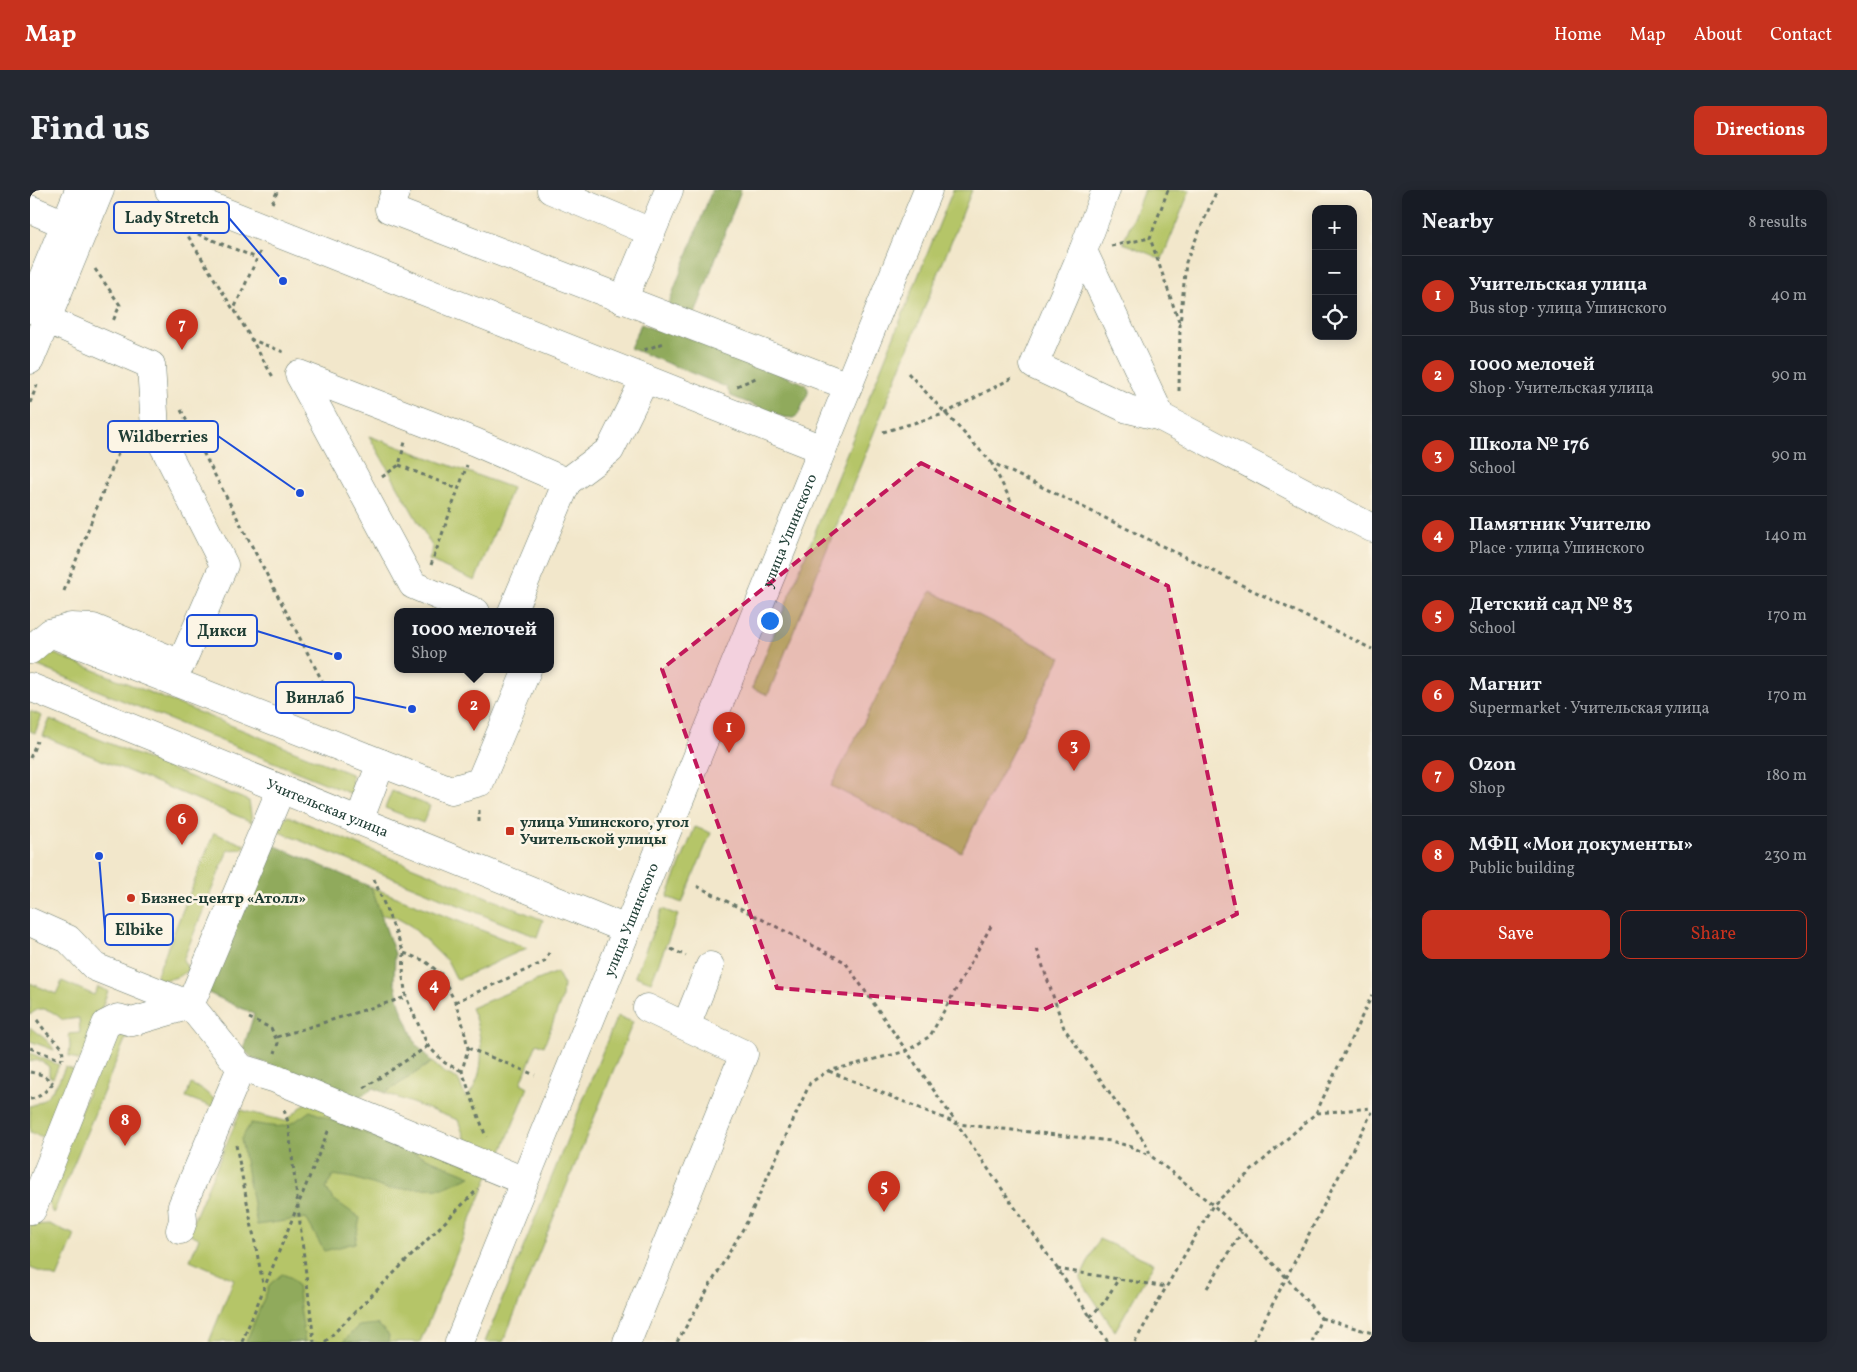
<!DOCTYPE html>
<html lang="en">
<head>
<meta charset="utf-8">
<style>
	body { margin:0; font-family:Vollkorn,serif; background:#242831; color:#f1f3f6 }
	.controls { position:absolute; right:15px; top:15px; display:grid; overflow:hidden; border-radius:10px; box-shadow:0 2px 12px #0003 }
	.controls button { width:45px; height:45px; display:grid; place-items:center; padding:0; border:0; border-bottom:1px solid #363941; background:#171b24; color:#f1f3f6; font:25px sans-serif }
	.you { position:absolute; left:739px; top:430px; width:18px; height:18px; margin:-12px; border:4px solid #fff; border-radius:50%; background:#1a73e8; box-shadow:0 0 0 8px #1a73e833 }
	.badge { display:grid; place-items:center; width:32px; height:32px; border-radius:50%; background:#c8321e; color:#fff; font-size:16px; font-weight:700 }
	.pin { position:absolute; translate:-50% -41px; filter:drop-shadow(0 1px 2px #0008) }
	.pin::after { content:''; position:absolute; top:26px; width:18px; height:15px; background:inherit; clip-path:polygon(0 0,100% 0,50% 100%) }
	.popup { position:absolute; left:364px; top:418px; width:160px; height:65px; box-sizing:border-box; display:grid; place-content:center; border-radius:10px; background:#171b24; filter:drop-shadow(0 1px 4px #0005); font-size:16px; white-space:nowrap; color:#9ea1a6 }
	.popup b { font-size:19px; color:#f1f3f6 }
	.popup::after { content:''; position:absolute; left:50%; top:100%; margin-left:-10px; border:10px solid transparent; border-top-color:#171b24 }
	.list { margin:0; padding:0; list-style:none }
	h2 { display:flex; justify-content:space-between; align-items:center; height:65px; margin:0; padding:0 20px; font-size:21px }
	h2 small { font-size:16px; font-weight:400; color:#9ea1a6 }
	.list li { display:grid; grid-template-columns:32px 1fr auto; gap:15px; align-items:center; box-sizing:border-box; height:80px; padding:0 20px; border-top:1px solid #363941 }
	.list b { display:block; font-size:19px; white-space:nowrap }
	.list p { margin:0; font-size:16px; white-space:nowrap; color:#9ea1a6 }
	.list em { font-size:16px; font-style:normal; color:#9ea1a6 }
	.actions { display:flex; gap:10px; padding:15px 20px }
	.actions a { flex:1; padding:11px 0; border:1px solid #c8321e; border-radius:10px; text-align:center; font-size:18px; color:#c8321e }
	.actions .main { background:#c8321e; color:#fff }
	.icon { flex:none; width:28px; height:28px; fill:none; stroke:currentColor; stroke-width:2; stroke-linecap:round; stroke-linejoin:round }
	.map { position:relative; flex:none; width:1342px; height:1152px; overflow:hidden; border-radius:10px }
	header { display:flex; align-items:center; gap:30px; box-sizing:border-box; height:70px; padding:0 25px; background:#c8321e; color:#fff }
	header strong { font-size:24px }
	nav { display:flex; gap:28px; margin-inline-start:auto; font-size:18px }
	.intro { display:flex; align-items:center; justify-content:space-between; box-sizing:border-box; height:120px; padding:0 30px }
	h1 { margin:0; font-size:35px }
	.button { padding:12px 22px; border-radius:10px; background:#c8321e; color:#fff; font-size:18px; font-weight:700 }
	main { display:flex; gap:30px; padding:0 30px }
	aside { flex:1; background:#171b24; border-radius:10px; box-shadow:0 2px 12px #0003 }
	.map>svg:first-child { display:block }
	.green { fill:#b5c568; stroke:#6a814e }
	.forest { fill:#90aa5c; stroke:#587448 }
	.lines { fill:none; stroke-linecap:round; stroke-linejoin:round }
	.minor-casing { stroke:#697869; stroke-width:29 }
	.path { stroke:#697869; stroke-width:3; stroke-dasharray:4 4; stroke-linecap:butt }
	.minor { stroke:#fff; stroke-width:28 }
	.marked { fill:#c2185b; fill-opacity:0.2; stroke:#c2185b; stroke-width:4; stroke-dasharray:10 6; stroke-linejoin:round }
	.poi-dot { fill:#c8321e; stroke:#fcf5e5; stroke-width:2 }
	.labels { text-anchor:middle; stroke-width:5; stroke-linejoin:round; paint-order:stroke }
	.street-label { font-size:15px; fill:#1f3d34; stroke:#fcf5e5 }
	.poi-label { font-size:15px; font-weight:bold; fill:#1f3d34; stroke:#fcf5e5; text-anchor:start }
	.leader { fill:none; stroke:#1d4ed8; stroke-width:2 }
	.callout-dot { fill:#1d4ed8; stroke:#fcf5e5; stroke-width:2 }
	.callout { fill:#fcf5e5; stroke:#1d4ed8; stroke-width:2 }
	.callout-label { font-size:16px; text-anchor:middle; font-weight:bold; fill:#1f3d34 }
</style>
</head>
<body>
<header>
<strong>Map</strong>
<nav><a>Home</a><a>Map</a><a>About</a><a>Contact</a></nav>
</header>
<div class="intro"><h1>Find us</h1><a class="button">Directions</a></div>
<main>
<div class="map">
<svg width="1342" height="1152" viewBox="0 0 1342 1152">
	<rect width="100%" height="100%" fill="#fcf5e5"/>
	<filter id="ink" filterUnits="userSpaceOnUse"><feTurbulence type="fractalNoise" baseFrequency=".02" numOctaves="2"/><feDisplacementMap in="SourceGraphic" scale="10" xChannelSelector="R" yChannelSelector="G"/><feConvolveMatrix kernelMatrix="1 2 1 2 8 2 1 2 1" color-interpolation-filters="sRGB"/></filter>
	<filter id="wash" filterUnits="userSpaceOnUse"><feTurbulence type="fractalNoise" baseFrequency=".0096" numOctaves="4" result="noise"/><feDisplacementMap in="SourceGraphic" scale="20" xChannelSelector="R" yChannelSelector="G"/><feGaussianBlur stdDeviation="1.12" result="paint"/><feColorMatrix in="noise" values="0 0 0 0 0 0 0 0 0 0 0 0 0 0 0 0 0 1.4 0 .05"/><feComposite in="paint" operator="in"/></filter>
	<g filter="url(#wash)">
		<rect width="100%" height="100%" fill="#f2e7cb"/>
		<g class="green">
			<path d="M923,0H942L738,505L722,498Z"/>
			<path d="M1114,0H1160L1132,69L1093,53Z"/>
			<path d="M339,246L482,298L445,391L399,370L403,358Z"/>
			<path d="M901,401L1031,467L931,662L801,596Z"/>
			<path d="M15,460L321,584L324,605L8,476Z"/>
			<path d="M0,521L12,526L5,543L0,541Z"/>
			<path d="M20,529L219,611L222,632L13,546Z"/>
			<path d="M362,601L400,616L393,633L355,618Z"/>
			<path d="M258,626L513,730L507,747L242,639Z"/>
			<path d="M665,637L681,643L652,713L637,707Z"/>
			<path d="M184,643L215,655L213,659L198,660L153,770L159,780C148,788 138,791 125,789Z"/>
			<path d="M341,697L497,758L427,790L418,772L381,736L365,727L351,725Z"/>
			<path d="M632,719L648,725L621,792L605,786Z"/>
			<path d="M527,782L533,793L532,808L514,856L507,853L491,893L498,897L471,964L435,949L428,930L355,903L402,872L413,882L428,889L436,908C458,885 453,844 441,818Z"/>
			<path d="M32,791L64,805L68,797L78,801L53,869L47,870L39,866L40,856L39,844L50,843L49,828L33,830C22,821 12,813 0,825V793L26,804Z"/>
			<path d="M587,826L603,832L473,1152H455Z"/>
			<path d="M0,837C8,845 19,849 24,860L0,851Z"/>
			<path d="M97,845L23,1024L16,1007L79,849Z"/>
			<path d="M0,863L29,875L23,888L19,886V877C12,871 8,869 0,872Z"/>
			<path d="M35,877L44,880L22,945L15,948L0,942V916C18,911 29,893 35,877Z"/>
			<path d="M161,894L173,900L184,909L185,918L156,907Z"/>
			<path d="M277,912L460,983L390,1152H179L204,1089L160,1070L169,1048L158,1043L211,920L255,931Z"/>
			<path d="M19,1034L45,1045L27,1088L0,1078V1035Z"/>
			<path d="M1069,1049L1124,1073L1085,1141L1050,1089Z"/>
		</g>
		<g class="forest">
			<path d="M682,0H711L665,124L638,115Z"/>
			<path d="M611,134L628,141L630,136L775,194L778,199V203L768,225L763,228L753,227L701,206L696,197L600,158Z"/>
			<path d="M234,651L341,697L365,764L364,791L371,818L386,854L402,872L355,903L344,898L327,909L222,868L215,861L214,856L224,824L174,801Z"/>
			<path d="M280,921L441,986L413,998L358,999L323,988L303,985L296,999L303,1009L330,1028L325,1053L294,1061L276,1028L227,1035L211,949L221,933C252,938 254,940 280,921Z"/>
			<path d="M252,1084L260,1087L267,1095L275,1152H216L240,1094Z"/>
			<path d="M347,1134L359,1145L358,1152H313L328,1136Z"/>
		</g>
	</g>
	<g filter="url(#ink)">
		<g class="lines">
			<defs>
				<g id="minor">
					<path d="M139,0L792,259"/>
					<path d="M366,0L359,19L818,196"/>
					<path d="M521,0L621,42"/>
					<path d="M1076,0L1053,61L1131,227L1342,338"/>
					<path d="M0,19L35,34"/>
					<path d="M1053,61L1004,175L1098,219L1131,227"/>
					<path d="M593,110L639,0"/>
					<path d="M0,119L49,0"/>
					<path d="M18,130L121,175L125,239L194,375L151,474"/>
					<path d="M0,170L70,0"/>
					<path d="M446,422L383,395L269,184L445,252L537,292L580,260L615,189"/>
					<path d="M482,422L537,292"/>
					<path d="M24,442L41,437L63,438L146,472"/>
					<path d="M0,460L20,443L351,573"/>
					<path id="s1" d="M0,497L596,739"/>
					<path d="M251,599L160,815L211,878L246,889L494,991"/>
					<path d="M329,631L351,573L421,600L450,592L497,480"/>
					<path d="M0,732L38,749L65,777L160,815"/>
					<path d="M656,836L680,776"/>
					<path d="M0,1020H2L76,834L88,828L102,832L160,815"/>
					<path d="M150,1040L153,1031L152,1016L211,878"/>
					<path id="s2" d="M429,1152L898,0"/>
					<path d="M597,1152L714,864L617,818"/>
				</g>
			</defs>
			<use href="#minor" class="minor-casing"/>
			<g class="path">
				<path d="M1138,0L1120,48L1149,132"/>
				<path d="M242,13L248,0"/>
				<path d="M150,33L203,119"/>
				<path d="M153,38L227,68"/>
				<path d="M1081,56L1120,48"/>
				<path d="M230,62L204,119L243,187"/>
				<path d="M65,79L90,115L83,131"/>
				<path d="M220,149L256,163"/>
				<path d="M614,160L634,153"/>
				<path d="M878,183L961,272L1342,459"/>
				<path d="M707,196L726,188"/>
				<path d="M1149,201L1150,135L1156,72L1187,0"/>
				<path d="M0,213L7,195"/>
				<path d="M151,220L299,504L292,520L296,522"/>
				<path d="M853,242L914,224L982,188"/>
				<path d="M961,272L981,311"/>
				<path d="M369,275L428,299"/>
				<path d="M352,287L369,275L375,252"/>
				<path d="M401,375L437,275"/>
				<path d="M34,401L98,238"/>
				<path d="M0,568L7,551"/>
				<path d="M449,632V618"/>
				<path d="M344,689L374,763L395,771L411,784L425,812L433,835L438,858L432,881L456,947"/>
				<path d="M667,696L815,772L1078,1152"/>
				<path d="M641,759L656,766"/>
				<path d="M1007,759L1034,838L1116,954L1121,966L1183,1015L1212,1042L1256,1087L1291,1128L1282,1152"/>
				<path d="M374,763L373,787L376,807L398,856L415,873L432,881"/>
				<path d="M425,812L514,772L520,761"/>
				<path d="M219,828L241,838L248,853L245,863"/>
				<path d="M7,830C11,835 15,842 20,846C29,855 33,853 33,869"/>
				<path d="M247,847L376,807"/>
				<path d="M0,858L32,870"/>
				<path d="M438,858L505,885"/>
				<path d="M799,881L928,934L1081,951L1102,957L1121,966"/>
				<path d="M0,882L13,885L23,893"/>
				<path d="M334,898L398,856"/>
				<path d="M0,909C10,908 17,900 23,893"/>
				<path d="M254,920L258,932L284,1152"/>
				<path d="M1287,923L1342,918"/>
				<path d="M206,955L234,1099"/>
				<path d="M1027,1079L1137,1097"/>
				<path d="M1177,1098L1212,1042"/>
				<path d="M1060,1127L1075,1111L1089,1088"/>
				<path d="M1291,1128L1342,1143"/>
				<path d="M212,1152L299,939"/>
				<path d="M295,1152L448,999"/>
				<path d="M647,1152L717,1032L780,893L798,881L877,861L900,846L961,736"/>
				<path d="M1105,1152L1183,1015L1286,923L1342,805"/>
				<path d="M1223,1152L1342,922"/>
			</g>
			<use href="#minor" class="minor"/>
		</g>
	</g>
	<path class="marked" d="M891,273L1138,396L1207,724L1013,820L747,798L632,479Z"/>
	<g class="poi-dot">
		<rect x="475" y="636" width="10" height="10" rx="2.5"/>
		<circle cx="101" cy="708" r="5"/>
	</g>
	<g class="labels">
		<g class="street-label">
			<text dy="5" stroke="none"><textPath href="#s2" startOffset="876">улица Ушинского</textPath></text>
			<text dy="5" stroke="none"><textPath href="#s1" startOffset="321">Учительская улица</textPath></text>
			<text dy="5" stroke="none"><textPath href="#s2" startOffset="456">улица Ушинского</textPath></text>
		</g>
		<g class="poi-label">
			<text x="490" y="637">улица Ушинского, угол<tspan x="490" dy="17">Учительской улицы</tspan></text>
			<text x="111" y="713">Бизнес-центр «Атолл»</text>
		</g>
	</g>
	<path class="leader" d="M253 91L199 28M270 303L188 246M308 466L227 441M382 519L324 507M69 666L75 740"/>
	<g class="callout-dot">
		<circle cx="253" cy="91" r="5"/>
		<circle cx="270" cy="303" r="5"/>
		<circle cx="308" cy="466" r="5"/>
		<circle cx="382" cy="519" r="5"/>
		<circle cx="69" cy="666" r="5"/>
	</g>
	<g class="callout">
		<rect x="84" y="12" width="115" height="31" rx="5"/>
		<rect x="78" y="231" width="110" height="31" rx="5"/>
		<rect x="157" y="425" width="70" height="31" rx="5"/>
		<rect x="246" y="492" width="78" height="31" rx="5"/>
		<rect x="75" y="724" width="68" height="31" rx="5"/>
	</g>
	<g class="callout-label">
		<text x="142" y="33">Lady Stretch</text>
		<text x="133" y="252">Wildberries</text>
		<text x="192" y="446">Дикси</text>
		<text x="285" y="513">Винлаб</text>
		<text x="109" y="745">Elbike</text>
	</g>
</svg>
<div class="controls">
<button>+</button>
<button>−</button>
<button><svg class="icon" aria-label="locate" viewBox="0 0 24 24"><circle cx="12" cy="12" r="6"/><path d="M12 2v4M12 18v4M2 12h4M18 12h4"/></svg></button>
</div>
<div class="you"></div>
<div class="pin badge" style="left:699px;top:563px">1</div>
<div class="pin badge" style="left:444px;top:541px">2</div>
<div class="popup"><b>1000 мелочей</b>Shop</div>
<div class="pin badge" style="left:1044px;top:581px">3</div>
<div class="pin badge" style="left:404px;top:821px">4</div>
<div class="pin badge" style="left:854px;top:1022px">5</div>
<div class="pin badge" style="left:152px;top:655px">6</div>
<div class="pin badge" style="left:152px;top:160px">7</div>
<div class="pin badge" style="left:95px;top:956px">8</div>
</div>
<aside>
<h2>Nearby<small>8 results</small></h2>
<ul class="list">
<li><span class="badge">1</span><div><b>Учительская улица</b><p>Bus stop · улица Ушинского</p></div><em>40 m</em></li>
<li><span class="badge">2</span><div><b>1000 мелочей</b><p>Shop · Учительская улица</p></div><em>90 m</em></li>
<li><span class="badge">3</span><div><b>Школа № 176</b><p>School</p></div><em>90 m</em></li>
<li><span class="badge">4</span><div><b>Памятник Учителю</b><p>Place · улица Ушинского</p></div><em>140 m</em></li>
<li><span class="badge">5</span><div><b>Детский сад № 83</b><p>School</p></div><em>170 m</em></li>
<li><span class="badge">6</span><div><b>Магнит</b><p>Supermarket · Учительская улица</p></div><em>170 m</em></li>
<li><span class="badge">7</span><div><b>Ozon</b><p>Shop</p></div><em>180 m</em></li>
<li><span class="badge">8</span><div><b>МФЦ «Мои документы»</b><p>Public building</p></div><em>230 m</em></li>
</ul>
<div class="actions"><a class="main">Save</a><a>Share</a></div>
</aside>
</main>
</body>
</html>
